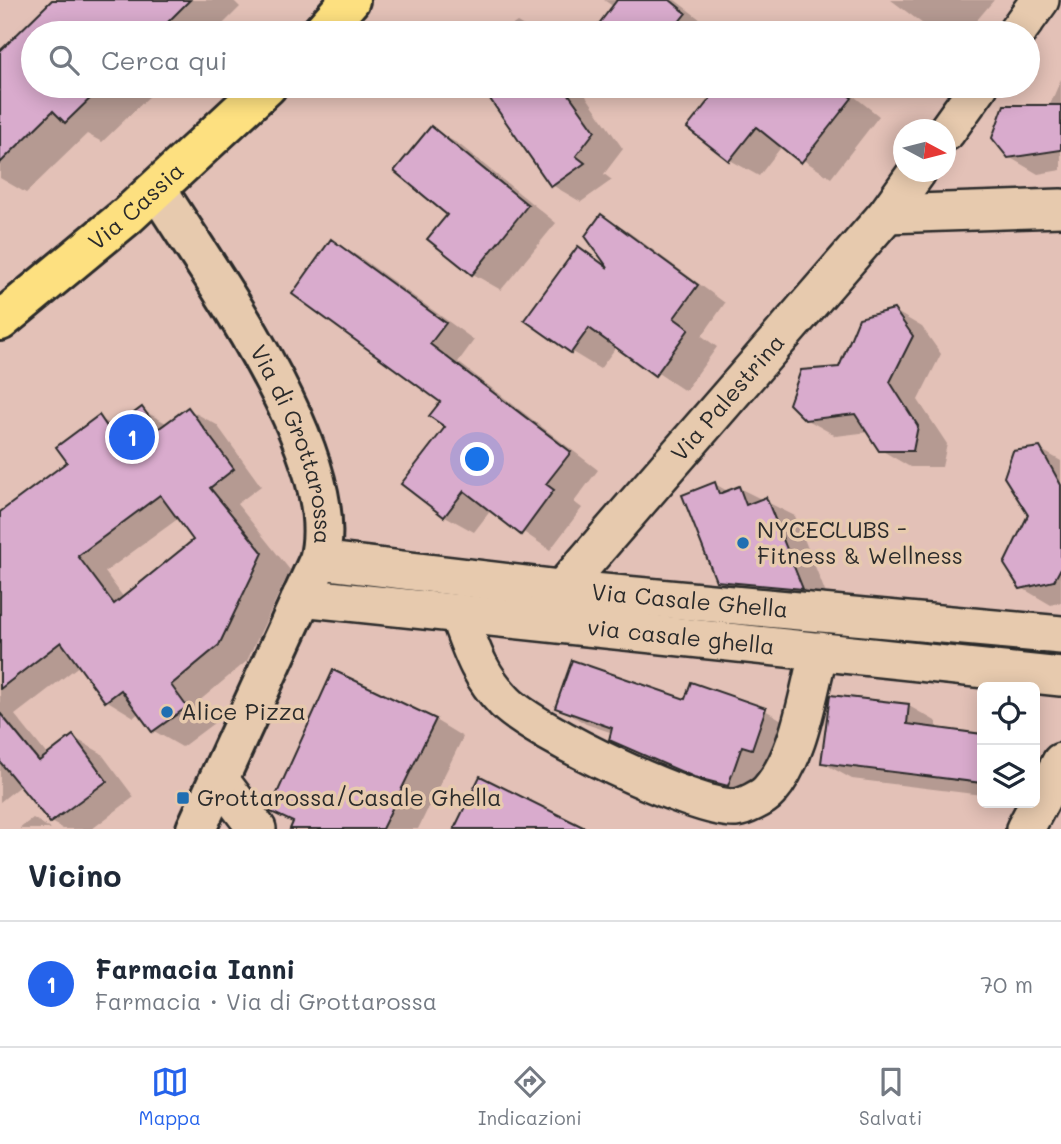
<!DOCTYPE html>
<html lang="it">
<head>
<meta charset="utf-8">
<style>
	body { margin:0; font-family:Mali,sans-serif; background:#f6f6f7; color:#1f2937 }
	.controls { position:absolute; right:21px; bottom:21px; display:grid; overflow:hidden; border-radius:10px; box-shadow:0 4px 18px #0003 }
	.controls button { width:63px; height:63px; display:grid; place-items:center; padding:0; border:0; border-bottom:2px solid #e0e1e3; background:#fff; color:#1f2937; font:35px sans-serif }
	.compass { position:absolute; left:893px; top:119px; width:63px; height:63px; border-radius:50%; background:#fff; box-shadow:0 4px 18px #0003; rotate:97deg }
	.you { position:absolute; left:478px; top:460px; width:24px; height:24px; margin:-18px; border:5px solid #fff; border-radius:50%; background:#1a73e8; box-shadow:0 0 0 10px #1a73e833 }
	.badge { display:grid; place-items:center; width:46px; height:46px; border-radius:50%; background:#2563eb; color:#fff; font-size:23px; font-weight:700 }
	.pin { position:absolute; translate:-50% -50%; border:4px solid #fff; box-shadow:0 2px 7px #0006 }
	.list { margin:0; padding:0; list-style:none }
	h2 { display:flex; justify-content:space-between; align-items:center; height:91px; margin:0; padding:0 28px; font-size:30px }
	h2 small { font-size:23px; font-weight:400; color:#747a83 }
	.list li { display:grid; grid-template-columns:46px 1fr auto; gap:21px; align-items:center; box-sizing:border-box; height:126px; padding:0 28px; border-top:2px solid #e0e1e3 }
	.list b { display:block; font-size:26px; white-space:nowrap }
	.list p { margin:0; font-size:23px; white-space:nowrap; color:#747a83 }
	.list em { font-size:23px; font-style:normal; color:#747a83 }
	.icon { flex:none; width:38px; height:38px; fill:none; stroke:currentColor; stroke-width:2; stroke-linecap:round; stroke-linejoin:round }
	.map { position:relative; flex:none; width:1061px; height:829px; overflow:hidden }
	.search { position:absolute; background:#fff; box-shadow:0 4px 18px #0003; left:21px; right:21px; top:21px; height:77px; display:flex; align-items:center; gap:18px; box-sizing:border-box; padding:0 24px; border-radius:38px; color:#747a83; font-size:26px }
	.sheet { height:217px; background:#fff }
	nav { display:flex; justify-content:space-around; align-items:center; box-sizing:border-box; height:98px; border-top:2px solid #e0e1e3; background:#fff; font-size:19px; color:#747a83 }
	nav a { display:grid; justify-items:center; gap:4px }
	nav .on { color:#2563eb }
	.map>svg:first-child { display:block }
	.shadow { fill:#0003; fill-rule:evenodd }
	.building { fill:#d9abcd; stroke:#2b2b2b; stroke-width:2; fill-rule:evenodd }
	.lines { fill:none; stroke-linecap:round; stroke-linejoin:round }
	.street-casing { stroke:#2b2b2b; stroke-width:42 }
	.secondary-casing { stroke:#2b2b2b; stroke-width:44 }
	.primary-casing { stroke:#2b2b2b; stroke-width:44 }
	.street { stroke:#e7caae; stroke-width:37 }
	.secondary { stroke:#e7caae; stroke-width:38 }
	.primary { stroke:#fde080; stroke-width:38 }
	.poi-dot { fill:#1f6fb2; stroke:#e7caae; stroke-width:2.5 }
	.labels { text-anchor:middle; stroke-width:7; stroke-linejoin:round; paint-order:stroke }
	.street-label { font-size:23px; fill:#2b2b2b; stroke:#e7caae }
	.poi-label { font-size:23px; fill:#2b2b2b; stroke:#e7caae; text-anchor:start }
</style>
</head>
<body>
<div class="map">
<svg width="1061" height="829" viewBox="0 0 1061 829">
	<rect width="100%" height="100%" fill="#e3c1b7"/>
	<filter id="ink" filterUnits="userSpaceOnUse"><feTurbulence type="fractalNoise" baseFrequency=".0143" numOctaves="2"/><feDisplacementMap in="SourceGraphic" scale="14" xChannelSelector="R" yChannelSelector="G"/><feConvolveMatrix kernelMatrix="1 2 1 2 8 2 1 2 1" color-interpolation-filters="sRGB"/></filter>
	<g filter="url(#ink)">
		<g class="shadow">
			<path d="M54,0H233L240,7L214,33H33V86H160L102,142L87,134L26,193L0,178V47L4,49Z"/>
			<path d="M604,0H675L714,30L711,33H594L614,7Z"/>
			<path d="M891,0H994L966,33H935Z"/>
			<path d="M517,22L536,33H501Z"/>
			<path d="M743,27L754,33H738Z"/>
			<path d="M1061,79V170L1038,174L1009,157L1049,107Z"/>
			<path d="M483,86H579L623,149L604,174L612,180L581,202L552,185Z"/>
			<path d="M723,86H841L879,116L831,178L782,146L759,176L730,160L690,128Z"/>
			<path d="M431,128L460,145L556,223L501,290L473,274L450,215Z"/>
			<path d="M602,216L630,233L725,303L702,336L717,347L685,391L617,346L600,369L572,352L578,248L608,265Z"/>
			<path d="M332,241L361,258L474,340L458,362L598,470L574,502L582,508L550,550L491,510L474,532L445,516L404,484L447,427L442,401Z"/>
			<path d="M893,310L922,327L941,354L918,400L947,444L942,467H910L881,450L869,432L836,436L806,419L840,368Z"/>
			<path d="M188,409L217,425L261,486L237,504L290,570L247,661L198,702L214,723L182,747L154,731L140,712L134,717L106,700L80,665L15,715L48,756L73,737L101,753L134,797L92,829H63L51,822L21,785L0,802V514L70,463L99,418L117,428L142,410L168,424ZM179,518L195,540L124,598L105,572Z"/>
			<path d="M1040,449L1061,461V602L1051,605L1022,588Z"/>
			<path d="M715,484L729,492L739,488L795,516L830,604L747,596L718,579Z"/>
			<path d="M686,702L765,710L794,727L757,801L724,792L656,764L611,739L613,733L586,724L558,707Z"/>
			<path d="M909,706L937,722V730L982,735V795L852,779L823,763Z"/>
			<path d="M435,720L463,737L418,829H292L295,823L272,810Z"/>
			<path d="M33,818L51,829H19Z"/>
		</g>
		<g class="building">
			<path d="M52,0H190L157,33H33V86H103L65,123L53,111L0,163V51Z"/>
			<path d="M617,0H670L686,13L670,33H592Z"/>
			<path d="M481,86H563L595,131L576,156L585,163L551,187Z"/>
			<path d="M720,86H836L852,98L801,163L756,127L729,161L687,128Z"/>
			<path d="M1004,105H1061V150L1008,158L992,138Z"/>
			<path d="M431,126L528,205L472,275L427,239L447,215L394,171Z"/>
			<path d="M601,214L698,285L674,318L689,329L655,376L589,328L571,353L524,320L578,246L608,268L585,236Z"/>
			<path d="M331,239L446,323L430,344L571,452L546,484L554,490L521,535L464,491L444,517L401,484L445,427L429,416L440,402L292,294Z"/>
			<path d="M894,309L913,336L890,382L918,426L913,451H879L855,414L805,420L789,404L801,370L839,367L859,318Z"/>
			<path d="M142,407L158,429L188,407L234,469L210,488L263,553L219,645L171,685L187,707L152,732L121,690L105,702L61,642L0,689V512L67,462L56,447L99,415L110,431ZM160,495L193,540L114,604L78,556Z"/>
			<path d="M1040,447L1061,485V568L1054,581L1020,589L1004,564L1028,515L1004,477L1013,451Z"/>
			<path d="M715,482L719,494L739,486L746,505L766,497L803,589L716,581L682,495Z"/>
			<path d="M572,660L685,699L691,682L766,708L752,749L742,746L728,786L694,777L609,740L612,728L555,708Z"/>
			<path d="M333,670L436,719L382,829H290L293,822L269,811Z"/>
			<path d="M830,695L909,704L907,724L982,734V783L821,763Z"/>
			<path d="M0,713L39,761L73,735L107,781L50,823L0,762Z"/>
			<path d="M480,776L587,829H454Z"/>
		</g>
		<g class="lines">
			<defs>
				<g id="street">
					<path d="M1016,33L1040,0"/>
					<path d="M946,132L979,86"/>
					<path d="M887,214L1061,208"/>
					<path id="s1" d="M319,560L560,589L1061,635"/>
					<path id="s2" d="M301,597L1061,677"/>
					<path id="s3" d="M549,604L887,214L917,172"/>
					<path d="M458,613C471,648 478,674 505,702C534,732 695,810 736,808C744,807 763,798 769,791C800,756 807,696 819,651"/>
					<path d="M219,779L257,829"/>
					<path d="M1025,829L1061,762"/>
				</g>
				<g id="secondary">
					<path id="s4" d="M157,189C211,276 346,458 319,560L196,829"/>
				</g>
				<g id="primary">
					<path d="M321,33L350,0"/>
					<path id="s5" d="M0,321L127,216L267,86"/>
				</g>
			</defs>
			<use href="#street" class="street-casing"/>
			<use href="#secondary" class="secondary-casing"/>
			<use href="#primary" class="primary-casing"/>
			<use href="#street" class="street"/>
			<use href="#secondary" class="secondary"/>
			<use href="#primary" class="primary"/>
		</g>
	</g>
	<g class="poi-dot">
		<circle cx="743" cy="543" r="7"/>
		<circle cx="167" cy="712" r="7"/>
		<rect x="176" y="791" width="14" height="14" rx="3.5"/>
	</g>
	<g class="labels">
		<g class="street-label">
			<text dy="8" stroke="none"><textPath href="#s5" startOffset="178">Via Cassia</textPath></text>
			<text dy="8" stroke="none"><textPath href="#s3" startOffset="273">Via Palestrina</textPath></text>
			<text dy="8" stroke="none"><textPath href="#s4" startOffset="292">Via di Grottarossa</textPath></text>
			<text dy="8" stroke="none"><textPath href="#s1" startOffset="373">Via Casale Ghella</textPath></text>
			<text dy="8" stroke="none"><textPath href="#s2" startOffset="382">via casale ghella</textPath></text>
		</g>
		<g class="poi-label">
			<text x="757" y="538">NYCECLUBS -<tspan x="757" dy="26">Fitness &amp; Wellness</tspan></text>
			<text x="181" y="720">Alice Pizza</text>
			<text x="197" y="806">Grottarossa/Casale Ghella</text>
		</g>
	</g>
</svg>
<div class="controls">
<button><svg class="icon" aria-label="locate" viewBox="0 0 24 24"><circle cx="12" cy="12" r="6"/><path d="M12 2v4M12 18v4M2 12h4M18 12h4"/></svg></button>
<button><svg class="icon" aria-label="layers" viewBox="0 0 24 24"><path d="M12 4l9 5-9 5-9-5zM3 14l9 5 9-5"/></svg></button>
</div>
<svg class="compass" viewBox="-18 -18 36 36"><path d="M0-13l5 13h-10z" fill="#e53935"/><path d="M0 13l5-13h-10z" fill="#747a83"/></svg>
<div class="you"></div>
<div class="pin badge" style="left:132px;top:437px">1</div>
<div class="search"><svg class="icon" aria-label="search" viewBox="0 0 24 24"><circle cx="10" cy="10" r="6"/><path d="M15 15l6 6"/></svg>Cerca qui</div>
</div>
<section class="sheet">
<h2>Vicino<small></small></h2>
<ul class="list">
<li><span class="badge">1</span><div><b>Farmacia Ianni</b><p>Farmacia · Via di Grottarossa</p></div><em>70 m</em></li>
</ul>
</section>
<nav>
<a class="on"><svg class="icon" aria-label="map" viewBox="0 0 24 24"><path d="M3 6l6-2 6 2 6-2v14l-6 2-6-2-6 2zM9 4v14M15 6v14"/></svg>Mappa</a>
<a><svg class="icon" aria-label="directions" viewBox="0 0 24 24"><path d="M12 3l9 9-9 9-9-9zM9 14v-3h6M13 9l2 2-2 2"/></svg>Indicazioni</a>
<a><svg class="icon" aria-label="saved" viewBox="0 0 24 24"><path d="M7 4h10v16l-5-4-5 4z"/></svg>Salvati</a>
</nav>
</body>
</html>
